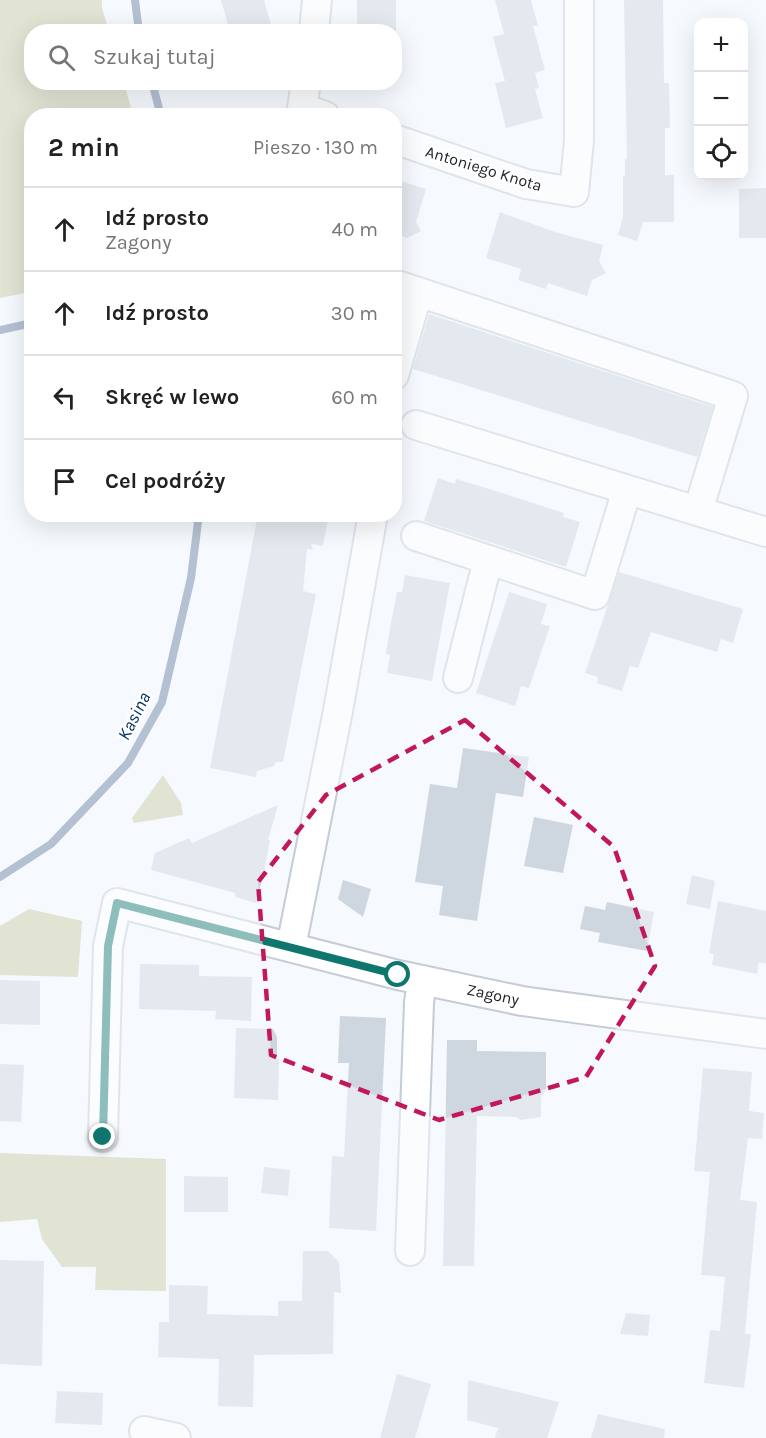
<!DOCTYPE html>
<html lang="pl">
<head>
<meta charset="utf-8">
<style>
	body { margin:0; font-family:Karla,sans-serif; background:#f2f2f2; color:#222 }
	.controls { position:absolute; right:18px; top:18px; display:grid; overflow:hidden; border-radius:12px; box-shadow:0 6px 24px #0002 }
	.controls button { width:54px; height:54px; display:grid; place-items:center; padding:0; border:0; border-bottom:2px solid #e0e0e0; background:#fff; color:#222; font:30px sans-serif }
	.stop { position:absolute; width:18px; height:18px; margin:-14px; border:4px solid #0f766e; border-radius:50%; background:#fff }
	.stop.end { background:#0f766e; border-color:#fff; box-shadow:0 2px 6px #0008 }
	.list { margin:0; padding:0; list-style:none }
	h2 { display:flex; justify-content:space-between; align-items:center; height:78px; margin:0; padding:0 24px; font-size:26px }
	h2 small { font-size:20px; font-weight:400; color:#767676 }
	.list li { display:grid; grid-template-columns:39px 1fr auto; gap:18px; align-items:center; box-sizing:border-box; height:84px; padding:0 24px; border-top:2px solid #e0e0e0 }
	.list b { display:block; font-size:22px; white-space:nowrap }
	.list p { margin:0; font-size:20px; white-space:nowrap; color:#767676 }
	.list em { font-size:20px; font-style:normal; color:#767676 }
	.icon { flex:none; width:33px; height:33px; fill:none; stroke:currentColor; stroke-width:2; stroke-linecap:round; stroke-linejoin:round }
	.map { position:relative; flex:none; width:766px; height:1438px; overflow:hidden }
	.search { position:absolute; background:#fff; box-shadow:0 6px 24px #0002; left:24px; top:24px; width:378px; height:66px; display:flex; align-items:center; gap:15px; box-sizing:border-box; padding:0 21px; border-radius:24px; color:#767676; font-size:22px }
	.panel { position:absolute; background:#fff; box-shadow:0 6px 24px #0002; left:24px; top:108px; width:378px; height:414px; border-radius:24px }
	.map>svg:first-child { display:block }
	.green { fill:#c7c9a0 }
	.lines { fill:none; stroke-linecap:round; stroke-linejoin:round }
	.stream { stroke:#657d9d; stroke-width:8 }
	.building { fill:#ced6e0 }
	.minor-casing { stroke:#c4ccd6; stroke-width:32 }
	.minor { stroke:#fff; stroke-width:28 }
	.route { stroke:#0f766e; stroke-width:8 }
	.marked { fill:none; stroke:#c2185b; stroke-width:4.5; stroke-dasharray:12 8; stroke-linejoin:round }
	.labels { text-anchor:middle; stroke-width:6; stroke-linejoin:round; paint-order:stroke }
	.street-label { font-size:16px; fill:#202327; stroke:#fff }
	.water-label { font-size:18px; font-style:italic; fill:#033468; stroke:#fff }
</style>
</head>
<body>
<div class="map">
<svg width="766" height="1438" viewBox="0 0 766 1438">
	<rect width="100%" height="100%" fill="#f6f9fd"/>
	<g class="green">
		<path d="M0,0H102V8L109,31L32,32V82L124,83L133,115L32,116L31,292L0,298Z"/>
		<path d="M163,775L181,803L183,815L134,823L132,818Z"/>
		<path d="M29,909L82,921L78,977L0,975V926Z"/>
		<path d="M0,1153L166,1159V1291L95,1290L96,1267H62L42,1239L37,1219L0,1222Z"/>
	</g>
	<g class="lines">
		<g class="stream">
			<path d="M135,0L139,32"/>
			<path d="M152,82L161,116"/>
			<path d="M0,330L32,323"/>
			<path d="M0,877L51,844L128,763L162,702L191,578L199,514"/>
		</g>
	</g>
	<g class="building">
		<path d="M221,0H264L273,32H230Z"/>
		<rect x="357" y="0" width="39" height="32"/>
		<path d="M495,0H531L538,26H533L545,70L535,73L539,88L535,89L543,118L506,128L495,83L505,81L493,37L504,34Z"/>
		<path d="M624,0H663L664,83H669L670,128H665V175H674V222H643L637,241L618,235L623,217V176H625V159H627Z"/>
		<path d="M394,179L426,189L416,222L421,231L407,238L394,233Z"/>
		<path d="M766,188V238H739V189Z"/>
		<path d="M500,212L555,232L603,245L599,261L606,273L592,280L587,296L548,283L546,289L518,280L521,269L486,258Z"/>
		<path d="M429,314L713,407L697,457L413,369Z"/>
		<path d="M438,478L455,484L456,479L496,491L564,513L563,517L580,522L566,567L424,521Z"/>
		<path d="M258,514H329L323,546L311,544L313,550L307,549L303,591L316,594L283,762H276L274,766L257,771L256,777L210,768Z"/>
		<path d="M619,572L743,609L733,643L721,639L717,652L651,632L638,668L630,666L622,691L597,683L598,677L585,673Z"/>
		<path d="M405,575L450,583L432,681L387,673L390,655L386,654L389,634L397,592H402Z"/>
		<path d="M509,592L547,604L541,624L550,626L529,688L521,686L515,706L476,693Z"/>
		<path d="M463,748L529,757L523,797L496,793L477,921L439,915L443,886L415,882L430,784L457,788Z"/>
		<path d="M278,805L268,840H270L264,872L256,903L235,897V893L151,870L155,853L189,838L192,843Z"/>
		<path d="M534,817L573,825L563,873L524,866Z"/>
		<path d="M692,875L715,881L710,909L686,904Z"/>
		<path d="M343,880L371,889L363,917L338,899Z"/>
		<path d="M718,901L766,911V964L759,962L757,974L712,965L714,954L709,953Z"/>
		<path d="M607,902L654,912L647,951L598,942L600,933L580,929L585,906L605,910Z"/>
		<path d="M140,964L199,965V976L252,977L251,1021L215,1019L216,1011L139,1009Z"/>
		<path d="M0,980L40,981V1025L0,1024Z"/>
		<path d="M340,1016L386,1018L376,1231L329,1228L332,1156L344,1157L349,1063H338Z"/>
		<path d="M236,1028L273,1029L277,1037V1059H279L278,1100L234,1098Z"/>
		<path d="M447,1040H477V1051L546,1052V1090L541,1097V1117L521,1120L516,1117L477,1116L474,1266H443Z"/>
		<path d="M0,1064L24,1065L21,1122L0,1121Z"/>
		<path d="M703,1068L752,1072L749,1111L764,1113L762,1139L748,1138L740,1200L757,1202L745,1334H751L744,1388L704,1383L710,1330L720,1331L725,1277L701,1275L710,1172L694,1171Z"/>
		<path d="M264,1167L290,1170L288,1196L261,1193Z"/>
		<path d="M184,1176L228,1177V1212H184Z"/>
		<path d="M303,1251H328L339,1262L341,1293L334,1292L333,1354L254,1355L253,1407L218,1406L219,1359L158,1357L159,1322H169V1285L208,1286L207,1314L278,1316V1301H302Z"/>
		<path d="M0,1260L44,1261L42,1366L0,1364Z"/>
		<path d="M626,1313L650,1315L648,1336L620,1334Z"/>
		<path d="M397,1374L431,1384L415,1438H380Z"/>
		<path d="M468,1380L559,1402L547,1438H495L498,1428L467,1420Z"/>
		<path d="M57,1391L103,1393L102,1425L55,1423Z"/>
		<path d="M598,1414L665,1429L664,1438H591Z"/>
	</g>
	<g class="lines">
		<defs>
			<g id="minor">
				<path d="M314,32L317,0"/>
				<path d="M306,82L302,108L325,116"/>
				<path d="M394,139L526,184L574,192L579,140V0"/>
				<path d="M394,284L733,396L698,511"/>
				<path d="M394,375L418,292"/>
				<path d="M416,425L766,532"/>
				<path d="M416,536L595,595L627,490"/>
				<path d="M458,678L488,560"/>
				<path d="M291,947L338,711L373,514"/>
				<path d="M103,1137L108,946L117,903L398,975L522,1001L766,1034"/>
				<path d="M410,1251L419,1003L422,980"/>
				<path d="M144,1431L176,1438"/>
			</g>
		</defs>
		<use href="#minor" class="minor-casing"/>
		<use href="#minor" class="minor"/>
	</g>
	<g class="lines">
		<path class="route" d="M103,1137L108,946L117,903L398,975"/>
	</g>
	<path d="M0 0H766V1438H0ZM465,720L614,847L655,966L586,1077L439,1120L271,1055L258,882L326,795Z" fill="#f6f9fd" fill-opacity=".55" fill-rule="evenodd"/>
	<path class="marked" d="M465,720L614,847L655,966L586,1077L439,1120L271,1055L258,882L326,795Z"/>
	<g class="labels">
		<g class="street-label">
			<text transform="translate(484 168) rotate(17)" y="6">Antoniego Knota</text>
			<text transform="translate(493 994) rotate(12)" y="6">Zagony</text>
		</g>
		<g class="water-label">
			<text transform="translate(134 716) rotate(-63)" y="6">Kasina</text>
		</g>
	</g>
</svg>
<div class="controls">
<button>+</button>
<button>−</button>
<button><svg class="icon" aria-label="locate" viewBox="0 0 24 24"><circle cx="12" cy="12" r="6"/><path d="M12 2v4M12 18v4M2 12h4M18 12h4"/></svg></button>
</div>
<div class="stop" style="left:398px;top:975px"></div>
<div class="stop end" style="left:103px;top:1137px"></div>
<div class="search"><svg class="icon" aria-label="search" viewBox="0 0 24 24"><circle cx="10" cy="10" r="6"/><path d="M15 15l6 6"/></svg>Szukaj tutaj</div>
<section class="panel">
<h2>2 min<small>Pieszo · 130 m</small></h2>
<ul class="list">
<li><svg class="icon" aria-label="ahead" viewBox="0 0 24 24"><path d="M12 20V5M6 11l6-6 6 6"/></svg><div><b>Idź prosto</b><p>Zagony</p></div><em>40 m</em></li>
<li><svg class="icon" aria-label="ahead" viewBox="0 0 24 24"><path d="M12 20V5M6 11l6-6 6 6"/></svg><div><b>Idź prosto</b></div><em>30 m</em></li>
<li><svg class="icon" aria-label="left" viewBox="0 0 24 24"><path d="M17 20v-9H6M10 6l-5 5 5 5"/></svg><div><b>Skręć w lewo</b></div><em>60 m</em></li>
<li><svg class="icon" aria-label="arrive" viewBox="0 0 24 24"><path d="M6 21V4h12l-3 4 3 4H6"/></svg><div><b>Cel podróży</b></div></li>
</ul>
</section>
</div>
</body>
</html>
